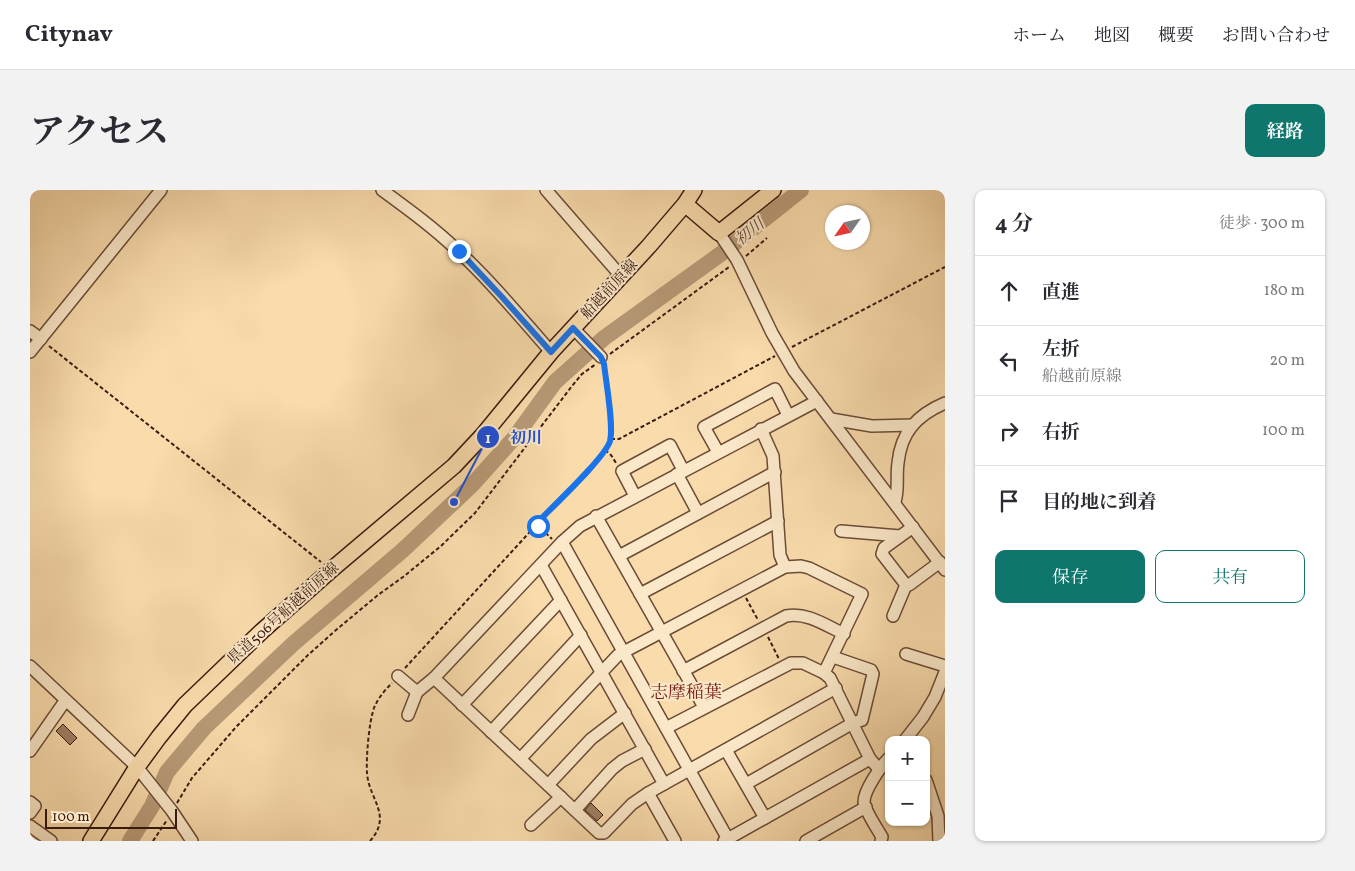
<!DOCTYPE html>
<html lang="ja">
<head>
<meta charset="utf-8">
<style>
	body { margin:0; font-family:Vollkorn,"Noto Serif JP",serif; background:#f2f2f3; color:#2b2b33 }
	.controls { position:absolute; right:15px; bottom:15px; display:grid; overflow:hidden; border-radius:10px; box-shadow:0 1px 4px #0004 }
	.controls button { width:45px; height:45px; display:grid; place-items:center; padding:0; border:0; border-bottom:1px solid #e1e1e2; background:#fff; color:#2b2b33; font:25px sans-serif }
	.compass { position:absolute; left:795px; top:15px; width:45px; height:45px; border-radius:50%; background:#fff; box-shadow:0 1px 4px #0004; rotate:236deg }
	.scale { position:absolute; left:15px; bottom:12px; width:132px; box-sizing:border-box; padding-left:5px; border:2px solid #3b1b0f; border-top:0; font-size:14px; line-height:18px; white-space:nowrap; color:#3b1b0f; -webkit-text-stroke:4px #fbe8c9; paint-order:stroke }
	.stop { position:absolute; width:15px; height:15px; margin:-11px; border:4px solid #1a73e8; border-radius:50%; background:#fff }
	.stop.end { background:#1a73e8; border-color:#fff; box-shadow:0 1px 5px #0008 }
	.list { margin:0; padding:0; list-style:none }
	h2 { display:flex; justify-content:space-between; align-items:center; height:65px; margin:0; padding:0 20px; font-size:21px }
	h2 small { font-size:16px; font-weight:400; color:#7c7c81 }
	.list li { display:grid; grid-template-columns:32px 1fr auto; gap:15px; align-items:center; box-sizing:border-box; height:70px; padding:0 20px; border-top:1px solid #e1e1e2 }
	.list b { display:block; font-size:19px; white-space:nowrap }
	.list p { margin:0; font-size:16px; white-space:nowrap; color:#7c7c81 }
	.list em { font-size:16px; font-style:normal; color:#7c7c81 }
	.actions { display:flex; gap:10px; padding:15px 20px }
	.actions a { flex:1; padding:11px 0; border:1px solid #0f766e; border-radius:10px; text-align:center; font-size:18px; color:#0f766e }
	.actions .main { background:#0f766e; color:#fff }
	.icon { flex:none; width:28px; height:28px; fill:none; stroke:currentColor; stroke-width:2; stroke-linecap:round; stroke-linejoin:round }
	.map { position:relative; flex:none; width:915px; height:651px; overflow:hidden; border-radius:10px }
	header { display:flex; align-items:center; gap:30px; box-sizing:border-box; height:70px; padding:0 25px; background:#fff; border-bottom:1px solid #e1e1e2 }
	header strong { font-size:24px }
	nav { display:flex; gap:28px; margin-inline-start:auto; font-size:18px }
	.intro { display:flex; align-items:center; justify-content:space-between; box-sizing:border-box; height:120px; padding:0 30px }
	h1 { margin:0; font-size:35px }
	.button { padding:12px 22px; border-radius:10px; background:#0f766e; color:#fff; font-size:18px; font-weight:700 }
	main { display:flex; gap:30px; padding:0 30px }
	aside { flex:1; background:#fff; border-radius:10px; box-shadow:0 1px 4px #0004 }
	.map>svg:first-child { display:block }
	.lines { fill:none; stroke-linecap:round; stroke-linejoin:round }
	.river { stroke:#b89a77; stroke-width:16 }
	.building { fill:#9e7f61; stroke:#3b1b0f }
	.minor-casing { stroke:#6a4b36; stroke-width:14 }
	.major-casing { stroke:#3b1b0f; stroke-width:18 }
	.path { stroke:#3b1b0f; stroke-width:2; stroke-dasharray:4 2.5; stroke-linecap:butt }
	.minor { stroke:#fbe8c9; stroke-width:11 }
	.major { stroke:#f9dbac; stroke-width:15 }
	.route { stroke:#1a73e8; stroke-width:6 }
	.labels { text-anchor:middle; stroke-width:4; stroke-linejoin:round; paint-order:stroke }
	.street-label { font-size:15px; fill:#3b1b0f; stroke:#fbe8c9 }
	.water-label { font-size:16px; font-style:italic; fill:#674733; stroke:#fbe8c9 }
	.quarter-label { font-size:18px; fill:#7a1f14; stroke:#fbe8c9 }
	.leader { fill:none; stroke:#1d4ed8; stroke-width:2 }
	.callout-dot { fill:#1d4ed8; stroke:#fbe8c9; stroke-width:2 }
	.mark-label { font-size:15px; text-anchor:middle; font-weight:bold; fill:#fff }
	.callout-label { font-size:16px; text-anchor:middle; font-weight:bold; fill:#1d4ed8; stroke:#fbe8c9; stroke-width:4; stroke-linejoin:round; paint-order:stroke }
</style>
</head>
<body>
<header>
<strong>Citynav</strong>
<nav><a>ホーム</a><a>地図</a><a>概要</a><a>お問い合わせ</a></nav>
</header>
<div class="intro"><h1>アクセス</h1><a class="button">経路</a></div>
<main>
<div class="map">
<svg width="915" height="651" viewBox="0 0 915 651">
	<rect width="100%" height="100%" fill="#f9dbac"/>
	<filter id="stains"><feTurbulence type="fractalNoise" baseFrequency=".004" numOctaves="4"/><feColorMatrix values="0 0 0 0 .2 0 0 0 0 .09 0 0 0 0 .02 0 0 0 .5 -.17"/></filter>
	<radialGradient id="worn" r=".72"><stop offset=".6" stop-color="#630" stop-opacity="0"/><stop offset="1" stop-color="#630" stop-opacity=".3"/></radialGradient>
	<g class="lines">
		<path class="river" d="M100,651L122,616L137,582L174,538L264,453L373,360L442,295L485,247L525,192L574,148L692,63L771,0"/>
	</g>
	<g class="building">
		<path d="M33,534L47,548L40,555L26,541Z"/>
		<path d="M561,613L573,625L567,631L555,620Z"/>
	</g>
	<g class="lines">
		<defs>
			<g id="minor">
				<path d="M352,0C378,19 404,38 427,60C461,91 491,128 521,162"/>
				<path d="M516,0L590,85"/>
				<path d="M689,43L707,70L742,143L764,181L915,380"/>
				<path d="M543,138L571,167"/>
				<path d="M0,141L11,149"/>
				<path d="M0,162L131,0"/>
				<path d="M787,211L550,336L532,352L404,488L569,643H574L602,614L618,603L806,498"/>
				<path d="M801,229L842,236L883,235"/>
				<path d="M731,239L743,266L750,365L755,377"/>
				<path d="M688,262L674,237L745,199L758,225"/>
				<path d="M647,284L668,323"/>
				<path d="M605,306L592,281L640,255L653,280"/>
				<path d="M865,312C869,299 866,287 868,273C871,242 887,225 915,213"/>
				<path d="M566,326L674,517"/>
				<path d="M883,337L854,358L852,364L876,395H879L910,372"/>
				<path d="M811,341L870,346"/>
				<path d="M532,352L699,651"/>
				<path d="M589,366L745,282"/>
				<path d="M511,375L634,594"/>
				<path d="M610,404L748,331"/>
				<path d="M863,426L876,395"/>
				<path d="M876,464L915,476"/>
				<path d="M0,476L107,577L142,621L162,651"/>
				<path d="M653,481L756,426C777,422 795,435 814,444"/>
				<path d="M368,486L387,502L404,488"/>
				<path d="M432,515L531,410"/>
				<path d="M378,525L387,502"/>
				<path d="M636,538L761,473H773L794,483"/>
				<path d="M461,542L551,445"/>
				<path d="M875,550L893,527L905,507L915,482"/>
				<path d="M696,560L735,628"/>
				<path d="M0,561L35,511"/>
				<path d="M491,568L588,465L755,377L771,376L779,378L832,404L794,483L800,488L840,569L849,579"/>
				<path d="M896,590L908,626L909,651"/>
				<path d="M716,594L823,533L832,530L843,484L841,480L803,467"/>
				<path d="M518,595L561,549L595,523"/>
				<path d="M618,603L645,651"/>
				<path d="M0,612L5,616L0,623"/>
				<path d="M545,620L582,579L592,571L615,559"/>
				<path d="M501,635L531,607"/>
				<path d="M0,636L21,651"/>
				<path d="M694,651L840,569"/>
				<path d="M776,651L836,617"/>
				<path d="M851,651L852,647C847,638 835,621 834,612C834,600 851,576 859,568"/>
			</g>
			<g id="major">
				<path d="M655,14L689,43L743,0"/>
				<path d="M61,651L107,577L129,547L155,515L232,441L301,380L424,276L453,245L521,162L619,56L655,14L664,0"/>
			</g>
		</defs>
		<use href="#minor" class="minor-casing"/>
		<use href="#major" class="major-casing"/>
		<g class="path">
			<path d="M716,66L737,48"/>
			<path d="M19,156L291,372"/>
			<path d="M762,157L915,77"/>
			<path d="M580,164L699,77"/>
			<path d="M581,249H589L745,166"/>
			<path d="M575,260L581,265L586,273"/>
			<path d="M506,334L522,349"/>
			<path d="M716,408L728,430"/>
			<path d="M738,447L749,469"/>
			<path d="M375,478L575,260L579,253L581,242L574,175"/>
			<path d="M147,613L162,588L206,537L278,465L306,440L348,405L373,387L411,356L445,323L542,196L552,184L566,174"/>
			<path d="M123,651L137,630"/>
			<path d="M340,651C363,625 339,610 337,583C336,567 339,532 344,518C348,508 355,500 362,493"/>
		</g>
		<use href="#minor" class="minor"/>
		<use href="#major" class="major"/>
	</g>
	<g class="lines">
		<path class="route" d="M429,61L472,107L521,162L543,138L571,167L574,174C576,192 584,236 580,251C575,268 521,318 506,334L508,336"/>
	</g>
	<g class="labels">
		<g class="street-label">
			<text transform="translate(579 99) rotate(-47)" y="5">船越前原線</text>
			<text transform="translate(253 423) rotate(-42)" y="5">県道506号船越前原線</text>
		</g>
		<g class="water-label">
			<text transform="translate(719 41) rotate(-39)" y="6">初川</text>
		</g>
		<g class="quarter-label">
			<text x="656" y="508">志摩稲葉</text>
		</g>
	</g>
	<path class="leader" d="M424 312L458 247"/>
	<g class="callout-dot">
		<circle cx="424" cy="312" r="5"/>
		<circle cx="458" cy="247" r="12"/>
	</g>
	<g class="mark-label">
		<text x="458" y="253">1</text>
	</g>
	<g class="callout-label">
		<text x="496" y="253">初川</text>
	</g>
	<rect width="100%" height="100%" filter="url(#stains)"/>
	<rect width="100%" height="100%" fill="url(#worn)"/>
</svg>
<div class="controls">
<button>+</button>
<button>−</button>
</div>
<svg class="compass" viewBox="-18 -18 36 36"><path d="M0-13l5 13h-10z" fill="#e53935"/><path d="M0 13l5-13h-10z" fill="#7c7c81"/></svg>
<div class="scale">100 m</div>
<div class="stop" style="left:508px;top:336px"></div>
<div class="stop end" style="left:429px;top:61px"></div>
</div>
<aside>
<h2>4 分<small>徒歩 · 300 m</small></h2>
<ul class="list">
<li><svg class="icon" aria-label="ahead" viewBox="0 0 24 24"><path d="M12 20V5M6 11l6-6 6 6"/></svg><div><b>直進</b></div><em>180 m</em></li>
<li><svg class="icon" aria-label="left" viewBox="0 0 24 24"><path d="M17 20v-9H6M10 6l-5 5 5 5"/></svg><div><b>左折</b><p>船越前原線</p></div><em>20 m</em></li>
<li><svg class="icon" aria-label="right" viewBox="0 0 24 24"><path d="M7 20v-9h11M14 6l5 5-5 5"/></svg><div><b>右折</b></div><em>100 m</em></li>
<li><svg class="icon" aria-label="arrive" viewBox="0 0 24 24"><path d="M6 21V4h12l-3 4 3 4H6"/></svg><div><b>目的地に到着</b></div></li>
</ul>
<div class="actions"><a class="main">保存</a><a>共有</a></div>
</aside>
</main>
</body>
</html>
